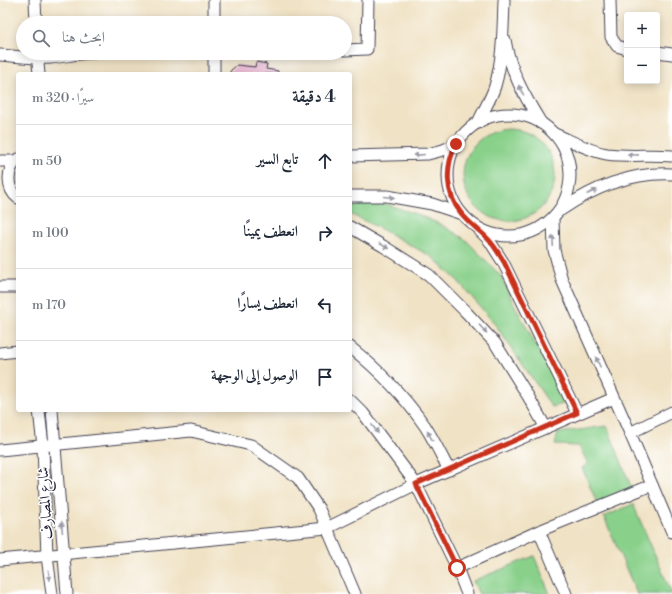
<!DOCTYPE html>
<html lang="ar">
<head>
<meta charset="utf-8">
<style>
	body { margin:0; font-family:"Libre Bodoni",Amiri,serif; background:#f2f2f3; color:#1f2937; direction:rtl }
	.controls { position:absolute; right:12px; top:12px; display:grid; overflow:hidden; border-radius:4px; box-shadow:0 2px 10px #0003 }
	.controls button { width:36px; height:36px; display:grid; place-items:center; padding:0; border:0; border-bottom:1px solid #e0e1e3; background:#fff; color:#1f2937; font:20px sans-serif }
	.stop { position:absolute; width:12px; height:12px; margin:-9px; border:3px solid #c8321e; border-radius:50%; background:#fff }
	.stop.end { background:#c8321e; border-color:#fff; box-shadow:0 1px 4px #0008 }
	.list { margin:0; padding:0; list-style:none }
	h2 { display:flex; justify-content:space-between; align-items:center; height:52px; margin:0; padding:0 16px; font-size:17px }
	h2 small { font-size:13px; font-weight:400; color:#747a83 }
	.list li { display:grid; grid-template-columns:26px 1fr auto; gap:12px; align-items:center; box-sizing:border-box; height:72px; padding:0 16px; border-top:1px solid #e0e1e3 }
	.list b { display:block; font-size:15px; white-space:nowrap }
	.list em { font-size:13px; font-style:normal; color:#747a83 }
	.icon { flex:none; width:22px; height:22px; fill:none; stroke:currentColor; stroke-width:2; stroke-linecap:round; stroke-linejoin:round }
	.map { position:relative; flex:none; width:672px; height:594px; overflow:hidden; direction:ltr }
	.search { position:absolute; background:#fff; box-shadow:0 2px 10px #0003; left:16px; top:16px; width:336px; height:44px; display:flex; align-items:center; gap:10px; box-sizing:border-box; padding:0 14px; border-radius:22px; color:#747a83; font-size:15px }
	.panel { position:absolute; background:#fff; box-shadow:0 2px 10px #0003; left:16px; top:72px; width:336px; height:340px; border-radius:4px; direction:rtl }
	.map>svg:first-child { display:block }
	.green { fill:#89d08a; stroke:#567962 }
	.building { fill:#e9adcf }
	.lines { fill:none; stroke-linecap:round; stroke-linejoin:round }
	.minor-casing { stroke:#413f50; stroke-width:13 }
	.minor { stroke:#fff; stroke-width:11 }
	.oneway { fill:#9c9ca7 }
	.route { stroke:#c8321e; stroke-width:5 }
	.labels { text-anchor:middle; stroke-width:3; stroke-linejoin:round; paint-order:stroke }
	.street-label { font-size:15px; fill:#22223b; stroke:#fff }
</style>
</head>
<body>
<div class="map">
<svg width="672" height="594" viewBox="0 0 672 594">
	<rect width="100%" height="100%" fill="#fff"/>
	<filter id="ink" filterUnits="userSpaceOnUse"><feTurbulence type="fractalNoise" baseFrequency=".025" numOctaves="2"/><feDisplacementMap in="SourceGraphic" scale="8" xChannelSelector="R" yChannelSelector="G"/><feConvolveMatrix kernelMatrix="1 2 1 2 8 2 1 2 1" color-interpolation-filters="sRGB"/></filter>
	<filter id="wash" filterUnits="userSpaceOnUse"><feTurbulence type="fractalNoise" baseFrequency=".012" numOctaves="4" result="noise"/><feDisplacementMap in="SourceGraphic" scale="16" xChannelSelector="R" yChannelSelector="G"/><feGaussianBlur stdDeviation="0.9" result="paint"/><feColorMatrix in="noise" values="0 0 0 0 0 0 0 0 0 0 0 0 0 0 0 0 0 1.4 0 .05"/><feComposite in="paint" operator="in"/></filter>
	<g filter="url(#wash)">
		<rect width="100%" height="100%" fill="#f0e2c4"/>
		<g class="green">
			<circle cx="509" cy="175" r="46"/>
			<path d="M383,203L416,214L440,224L465,239L501,276L512,300L567,403L552,407L494,323L458,281L432,257L381,229L350,214V208L360,205Z"/>
			<path d="M607,426L632,489L597,503L582,468L588,464L579,446L555,445L558,433Z"/>
			<path d="M633,504L672,594H637L604,517Z"/>
			<path d="M534,556L550,594H479L473,581Z"/>
		</g>
		<g id="blocks">
			<path class="building" d="M256,62L267,64L266,69L278,71V74H229L231,70L237,65L255,67Z"/>
		</g>
	</g>
	<g filter="url(#ink)">
		<use href="#blocks" fill-opacity="0" stroke="#413f50" stroke-width="1"/>
		<g class="lines">
			<defs>
				<g id="minor">
					<path d="M35,0L36,23"/>
					<path d="M214,0V23"/>
					<path d="M610,0L611,37L617,46L627,49"/>
					<path d="M505,40C510,71 525,97 541,123"/>
					<path d="M345,50L367,49L368,0"/>
					<path d="M657,52L672,54"/>
					<path d="M37,53L39,74"/>
					<path d="M214,53V74"/>
					<path d="M0,55C17,56 34,59 51,58C64,57 78,53 92,53"/>
					<circle cx="509" cy="175" r="61"/>
					<path d="M478,123C483,111 491,99 495,86C503,59 503,29 504,0"/>
					<path d="M555,134C572,141 589,151 607,154C628,157 650,154 672,156"/>
					<path d="M350,156L428,154L443,150L457,144"/>
					<path d="M18,159C6,169 6,189 18,198"/>
					<path d="M0,161H15"/>
					<path d="M350,196H387L432,204L462,214"/>
					<path d="M561,210C593,188 632,172 672,174"/>
					<path d="M553,219L554,250L562,280L630,433L672,532"/>
					<path d="M350,227L383,246L429,275L465,311L495,343L528,396L546,428"/>
					<path d="M480,231L489,240L503,262L577,413"/>
					<path d="M0,287H18"/>
					<path d="M350,347C379,370 404,396 425,426C434,440 441,455 449,470"/>
					<path d="M0,353L18,351"/>
					<path d="M350,400L363,413L416,484L457,568L467,594"/>
					<path d="M39,410L43,446L47,556L52,594"/>
					<path d="M52,410L67,594"/>
					<path d="M630,433L672,412"/>
					<path d="M0,450L191,431L251,445L298,478L319,509L355,594"/>
					<path d="M539,531L566,594"/>
					<path d="M0,560L327,528L416,484L614,398"/>
					<path d="M457,568L539,531L652,485"/>
				</g>
			</defs>
			<use href="#minor" class="minor-casing"/>
			<use href="#minor" class="minor"/>
		</g>
		<defs><path id="oneway-solid" d="M-6-.8H1V-3.2L6.5 0L1 3.2V.8H-6Z"/></defs>
		<g class="oneway">
			<use href="#oneway-solid" transform="translate(521 90) rotate(-118)"/>
			<use href="#oneway-solid" transform="translate(419 155) rotate(175)"/>
			<use href="#oneway-solid" transform="translate(633 155) rotate(179)"/>
			<use href="#oneway-solid" transform="translate(592 192) rotate(-25)"/>
			<use href="#oneway-solid" transform="translate(389 197) rotate(5)"/>
			<use href="#oneway-solid" transform="translate(553 241) rotate(-93)"/>
			<use href="#oneway-solid" transform="translate(384 246) rotate(31)"/>
			<use href="#oneway-solid" transform="translate(483 329) rotate(47)"/>
			<use href="#oneway-solid" transform="translate(598 362) rotate(-114)"/>
			<use href="#oneway-solid" transform="translate(375 429) rotate(53)"/>
			<use href="#oneway-solid" transform="translate(430 436) rotate(-119)"/>
			<use href="#oneway-solid" transform="translate(62 527) rotate(-94)"/>
			<use href="#oneway-solid" transform="translate(49 575) rotate(82)"/>
		</g>
	</g>
	<g class="lines" filter="url(#ink)">
		<path class="route" d="M456,144C445,167 445,193 461,213C469,223 479,230 488,239C494,245 499,254 504,262L577,413L416,484L457,568"/>
	</g>
	<g class="labels">
		<g class="street-label">
			<text transform="translate(45 503) rotate(-94)" y="5">شارع المصارف</text>
		</g>
	</g>
</svg>
<div class="controls">
<button>+</button>
<button>−</button>
</div>
<div class="stop" style="left:457px;top:568px"></div>
<div class="stop end" style="left:456px;top:144px"></div>
<div class="search"><svg class="icon" aria-label="search" viewBox="0 0 24 24"><circle cx="10" cy="10" r="6"/><path d="M15 15l6 6"/></svg>ابحث هنا</div>
<section class="panel">
<h2>4 دقيقة<small>سيرًا · 320 m</small></h2>
<ul class="list">
<li><svg class="icon" aria-label="ahead" viewBox="0 0 24 24"><path d="M12 20V5M6 11l6-6 6 6"/></svg><div><b>تابع السير</b></div><em>50 m</em></li>
<li><svg class="icon" aria-label="right" viewBox="0 0 24 24"><path d="M7 20v-9h11M14 6l5 5-5 5"/></svg><div><b>انعطف يمينًا</b></div><em>100 m</em></li>
<li><svg class="icon" aria-label="left" viewBox="0 0 24 24"><path d="M17 20v-9H6M10 6l-5 5 5 5"/></svg><div><b>انعطف يسارًا</b></div><em>170 m</em></li>
<li><svg class="icon" aria-label="arrive" viewBox="0 0 24 24"><path d="M6 21V4h12l-3 4 3 4H6"/></svg><div><b>الوصول إلى الوجهة</b></div></li>
</ul>
</section>
</div>
</body>
</html>
